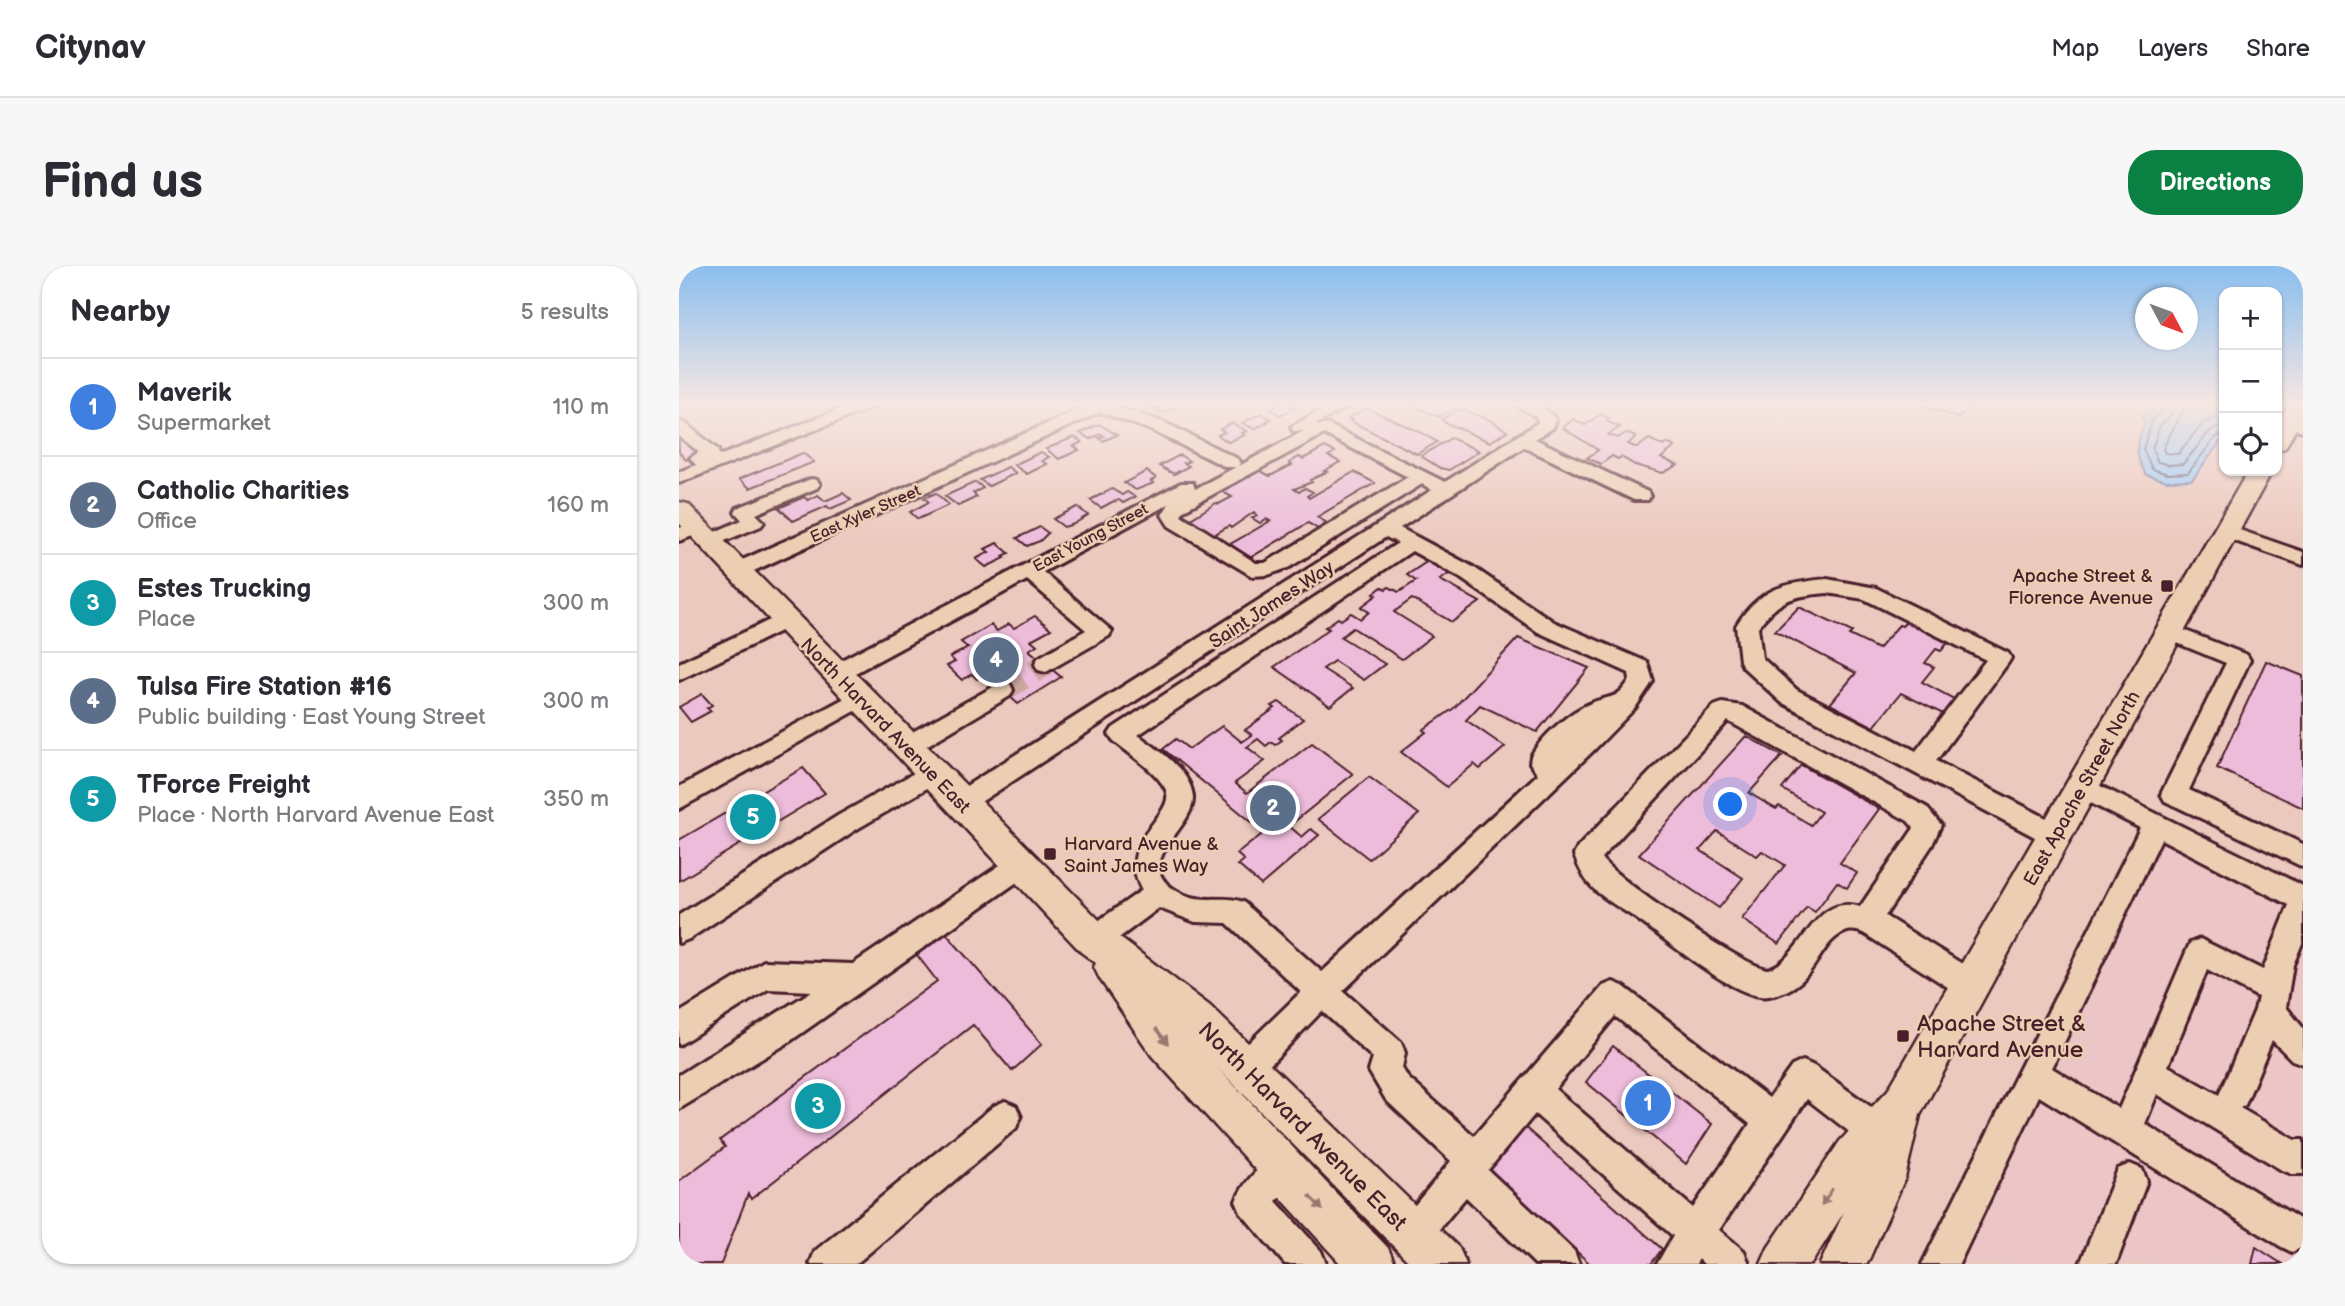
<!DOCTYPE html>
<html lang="en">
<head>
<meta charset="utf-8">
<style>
	body { margin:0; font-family:"Balsamiq Sans",sans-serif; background:#f7f7f7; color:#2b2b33 }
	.controls { position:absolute; right:21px; top:21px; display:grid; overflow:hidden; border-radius:14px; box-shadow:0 2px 5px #0004 }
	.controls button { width:63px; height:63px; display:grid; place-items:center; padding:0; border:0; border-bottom:2px solid #e1e1e2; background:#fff; color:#2b2b33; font:35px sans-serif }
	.compass { position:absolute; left:1456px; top:21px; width:63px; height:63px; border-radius:50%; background:#fff; box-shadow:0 2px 5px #0004; rotate:131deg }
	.you { position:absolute; left:1052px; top:539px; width:24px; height:24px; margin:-18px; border:5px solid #fff; border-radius:50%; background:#1a73e8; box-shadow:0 0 0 10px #1a73e833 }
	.badge { display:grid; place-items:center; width:46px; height:46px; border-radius:50%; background:#0b8043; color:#fff; font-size:23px; font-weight:700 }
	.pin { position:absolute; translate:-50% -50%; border:4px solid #fff; box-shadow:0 2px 7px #0006 }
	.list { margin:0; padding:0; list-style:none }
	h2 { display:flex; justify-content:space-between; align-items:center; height:91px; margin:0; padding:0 28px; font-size:30px }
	h2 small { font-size:23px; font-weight:400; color:#7c7c81 }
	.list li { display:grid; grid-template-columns:46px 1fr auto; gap:21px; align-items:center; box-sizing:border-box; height:98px; padding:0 28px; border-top:2px solid #e1e1e2 }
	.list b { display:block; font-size:26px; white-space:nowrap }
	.list p { margin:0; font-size:23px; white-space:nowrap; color:#7c7c81 }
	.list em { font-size:23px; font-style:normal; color:#7c7c81 }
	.icon { flex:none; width:38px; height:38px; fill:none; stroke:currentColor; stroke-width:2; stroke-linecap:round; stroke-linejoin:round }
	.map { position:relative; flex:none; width:1624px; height:998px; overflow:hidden; border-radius:28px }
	header { display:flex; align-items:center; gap:42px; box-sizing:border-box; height:98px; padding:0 35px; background:#fff; border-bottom:2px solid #e1e1e2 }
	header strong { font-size:33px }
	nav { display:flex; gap:38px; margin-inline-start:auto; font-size:24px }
	.intro { display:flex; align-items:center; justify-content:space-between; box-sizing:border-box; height:168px; padding:0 42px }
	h1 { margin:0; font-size:49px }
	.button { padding:18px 32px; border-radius:28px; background:#0b8043; color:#fff; font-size:24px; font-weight:700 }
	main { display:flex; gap:42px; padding:0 42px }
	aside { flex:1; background:#fff; border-radius:28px; box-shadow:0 2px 5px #0004 }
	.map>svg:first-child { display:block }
	.built { fill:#ecc5c7 }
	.water { fill:#9ecdfa; stroke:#7c87a7; stroke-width:2 }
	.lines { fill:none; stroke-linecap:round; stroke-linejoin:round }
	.shore { stroke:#6c657e; stroke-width:2 }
	.building { fill:#edbcdb; stroke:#4a1f2b; stroke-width:2 }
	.minor-tunnel { stroke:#cca7a1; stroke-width:24; stroke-dasharray:24 12; stroke-linecap:butt }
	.minor-casing { stroke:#4a1f2b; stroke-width:6 }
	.major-casing { stroke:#4a1f2b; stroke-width:5 }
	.minor { fill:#eccfb3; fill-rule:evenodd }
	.major { fill:#eccfb3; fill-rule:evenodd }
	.oneway { fill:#9b776f }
	.poi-dot { fill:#4a1f2b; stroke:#eccfb3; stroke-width:2.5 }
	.labels { text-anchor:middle; stroke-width:5; stroke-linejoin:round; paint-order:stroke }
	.far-street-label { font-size:16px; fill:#4a1f2b; stroke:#eccfb3 }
	.poi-label { font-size:19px; fill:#4a1f2b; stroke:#eccfb3; text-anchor:end }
	.street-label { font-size:19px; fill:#4a1f2b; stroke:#eccfb3 }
	.near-poi-label { font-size:23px; fill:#4a1f2b; stroke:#eccfb3; text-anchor:start }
	.near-street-label { font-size:23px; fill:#4a1f2b; stroke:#eccfb3 }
</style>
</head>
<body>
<header>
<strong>Citynav</strong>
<nav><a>Map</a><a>Layers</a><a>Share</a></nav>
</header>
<div class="intro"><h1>Find us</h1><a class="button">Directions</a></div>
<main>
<aside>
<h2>Nearby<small>5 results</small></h2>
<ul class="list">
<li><span class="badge" style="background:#3f7fe0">1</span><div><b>Maverik</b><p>Supermarket</p></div><em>110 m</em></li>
<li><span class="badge" style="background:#5c6f8a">2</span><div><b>Catholic Charities</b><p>Office</p></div><em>160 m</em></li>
<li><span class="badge" style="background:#0f9aa8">3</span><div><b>Estes Trucking</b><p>Place</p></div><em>300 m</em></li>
<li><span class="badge" style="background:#5c6f8a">4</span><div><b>Tulsa Fire Station #16</b><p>Public building · East Young Street</p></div><em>300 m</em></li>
<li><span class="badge" style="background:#0f9aa8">5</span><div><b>TForce Freight</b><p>Place · North Harvard Avenue East</p></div><em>350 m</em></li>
</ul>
</aside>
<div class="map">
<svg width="1624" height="998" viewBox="0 0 1624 998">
	<rect width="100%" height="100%" fill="#ecc9bf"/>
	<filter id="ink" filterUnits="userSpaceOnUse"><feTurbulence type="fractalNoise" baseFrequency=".0143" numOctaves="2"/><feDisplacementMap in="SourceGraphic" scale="14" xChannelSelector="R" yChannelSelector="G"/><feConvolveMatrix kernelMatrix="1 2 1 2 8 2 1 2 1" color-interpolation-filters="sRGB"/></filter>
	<g filter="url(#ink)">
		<path class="built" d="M1479,572L1624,645V998H1281Z"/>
		<path class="water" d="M1482,137H1545V171L1513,214L1488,215L1467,209C1454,186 1457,180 1466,157L1462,149L1475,144Z"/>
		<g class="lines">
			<g class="shore">
				<path d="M1487,137L1485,144L1473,154L1464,183L1473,203L1489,208L1509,207L1537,171L1545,168"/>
				<path d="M1496,137L1493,148L1481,160L1473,183L1479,196L1490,199L1504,198L1532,164L1545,159"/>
				<path d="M1506,137C1502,155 1490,166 1484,183L1486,187L1499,188L1524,157L1545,149"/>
			</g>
		</g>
		<g class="building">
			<path d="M467,137H494L499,140L481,148L477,146L482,143L479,141L473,144L464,138Z"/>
			<path d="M593,137H613L617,139L612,141L616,143L601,149L591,143L598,139Z"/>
			<path d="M730,137H773L778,141L760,151L728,138Z"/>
			<path d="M1236,137H1295L1279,152Z"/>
			<path d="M688,142L743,167L758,176L738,188L671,155L673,154L669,152Z"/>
			<path d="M781,143L811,154L828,165L811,176L765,156L763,153Z"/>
			<path d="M582,147L592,153L587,155L589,156L575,163L563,157Z"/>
			<path d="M922,148L931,152L927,155L941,161L929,169L939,172L947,167L957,171L949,178L958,182L970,173L985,180L988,177L996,181L982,192L999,199L984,207L956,199L942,191L939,193L933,190L922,198L908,192L919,184L884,162L894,153L906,159Z"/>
			<path d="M553,157L568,165L563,167L566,169L549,176L539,169L546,166L541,163Z"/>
			<path d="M420,158L438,169L424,175L420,172L425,170L422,168L411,173L401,167Z"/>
			<path d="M0,166L23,187L7,194L0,186Z"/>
			<path d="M395,171L403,176L395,180L400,184L380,193L367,183Z"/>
			<path d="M772,172L800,185L770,204L761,202L742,190Z"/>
			<path d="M646,181L656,186L649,190L661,196L645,205L648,206L631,214L633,216L615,223L620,226L626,222L634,226L628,230L630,232L675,206L696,217L638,251L648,257L639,263L629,257L569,293L548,280L591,255L587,253L581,257L573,252L578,249L575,246L552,262L550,260L531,271L507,256L537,237L540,238L553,231L542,225L580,204L591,210L613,199L610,197L620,191L624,193Z"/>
			<path d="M362,186L370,191L363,195L368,198L348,208L335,199Z"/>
			<path d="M124,187L135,196L71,222L60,213Z"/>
			<path d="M501,189L510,195L505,197L510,200L495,208L480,200Z"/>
			<path d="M329,201L337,207L310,220L301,214Z"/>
			<path d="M468,205L477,212L472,215L475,217L457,224L445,217Z"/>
			<path d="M297,216L304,222L294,227L298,231L279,240L266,230Z"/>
			<path d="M433,223L443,229L448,226L456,231L444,237L440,234L433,236L422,242L411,234Z"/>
			<path d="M164,227L172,234L151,243L148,240L114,255L100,242L125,231L129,234L139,229L146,235Z"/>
			<path d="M257,227L270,239L239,253L231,246L250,236L245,232Z"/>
			<path d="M398,241L409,249L395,258L385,261L374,253Z"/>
			<path d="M361,261L369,267L361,275L348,280L338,272Z"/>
			<path d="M318,277L330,287L324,290L326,292L307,301L297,293L310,286L306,283Z"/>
			<path d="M752,293L773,306L761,314L801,336L773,356L733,333L715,346L753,370L723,393L674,362L662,371L706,398L685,414L655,395L644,403L674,422L651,440L595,401L650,363L646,361L659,352L662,354L672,347L682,353L690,346L682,341L698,329L695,327L703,321L707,323L710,321L720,326L737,315L728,309Z"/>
			<path d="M1120,341L1173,366L1170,369L1199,383L1220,359L1223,360L1228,355L1235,358L1237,356L1272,373L1262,385L1257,383L1246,397L1255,401L1243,416L1277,434L1266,449L1222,427L1195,461L1151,438L1177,407L1096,365Z"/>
			<path d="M356,350L372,363L352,374L358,379L350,384L382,411L339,438L306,408L298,413L293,408L283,414L268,400L276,396L271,391L289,382L282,376L312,359L318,365L330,358L335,362Z"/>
			<path d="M839,372L910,402L858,466L801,439L787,454L826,481L801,503L795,498L768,521L722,486L747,466L744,464L775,442Z"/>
			<path d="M1587,395L1624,410V542L1538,502Z"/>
			<path d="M23,428L33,439L28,442L32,445L12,456L0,441Z"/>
			<path d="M600,436L624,453L600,472L603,474L596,479L592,476L587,480L579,473L568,481L586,495L556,517L568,527L633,477L674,508L610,560L623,571L632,563L640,569L582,619L559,599L565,594L558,588L592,561L587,556L580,562L484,483L497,473L510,483L543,460L563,476L573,469L566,464L596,442L593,440Z"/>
			<path d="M1067,470L1103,490L1070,527L1097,543L1100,540L1132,559L1142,546L1103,523L1122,499L1200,543L1161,597L1178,607L1168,622L1158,616L1136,646L1128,641L1100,678L1063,653L1106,599L1083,585L1078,590L1038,565L1021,584L1064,612L1040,642L960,588Z"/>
			<path d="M124,502L146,527L0,615V574Z"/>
			<path d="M690,511L740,548L690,593L639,553Z"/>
			<path d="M264,664L363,778L333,805L294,759L72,933L69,928L42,998H0V915L46,881L41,874L258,715L235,685Z"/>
			<path d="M934,780L1033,858L1007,898L907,816Z"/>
			<path d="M841,857L983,983L972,998H911L806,900Z"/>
			<path d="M1577,981L1603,998H1573Z"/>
		</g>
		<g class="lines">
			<path class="minor-tunnel" d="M323,424L367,398"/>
			<defs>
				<g id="minor">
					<path d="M177,137H199L197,140L0,217V206L17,199L11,192L20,186L0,170V156L6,157L39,184L40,190Z"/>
					<path d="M401,137H436L434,140L484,156L559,193L562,197L560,200L636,159H650L766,216L860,156L856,150L833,137C852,136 865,138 877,154L874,162L856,173L969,226L971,230L969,234H955L845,181L721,262L794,301L875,356L968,396L974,415L956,442L916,483L664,725L722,776L726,787L723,802L729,812L795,870L924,720L934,716L944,720L1090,832L1113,800L1124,795L1135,800L1210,854L1214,866L1210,878L1198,882L1186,878L1128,833L1040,964L1065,985L1070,998H1025L1020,993L1017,998H978L994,970L856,848L809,904L895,985L900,998H856L787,931L746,980L734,986L722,980L716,968L722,956L772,895L707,834L690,805L694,792L643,745L577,813L566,818L555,813L550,802L555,791L622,726L548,657L516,656L480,642L425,683L415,687L405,683L401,674L405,665L463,624C434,572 501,549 486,522C475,503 450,488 434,474L430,468L434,462L719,277L707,271L291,543L282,546L273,543L269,536L273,529L753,224L743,218L611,301L589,309L573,310L490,260L483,249L490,238L364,306L433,365L430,370L367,406L359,404L356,398L359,392L407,364L348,314L165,413L157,415L149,413L146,407L149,401L502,217H514L516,223L557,201H547L472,164L421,146L66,309H52L49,304L52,299L405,141ZM645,168L729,211L586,297H577L502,249L505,244ZM733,285L780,311L859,366L950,407L951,414C936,436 932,428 910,438C889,447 863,470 852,490L851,497L859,508L643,706L564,636C545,629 525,637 506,629C443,601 515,564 514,532C513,505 478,483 459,469ZM936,750L1071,858L1014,942L876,823Z"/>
					<path d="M654,137H674L626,165H614L612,161Z"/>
					<path d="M1610,151L1624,155V165L1604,160L1602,156Z"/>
					<path d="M132,213L138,214L141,218L138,222L77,248L85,256L82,260L31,281L24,279L21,275L24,271L63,254L56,246L58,242Z"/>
					<path d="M18,256L28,262L25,266L0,275V262Z"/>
					<path d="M1546,259L1624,286V299L1539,269L1536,265Z"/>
					<path d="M1148,313L1197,322L1329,387L1332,392L1329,397L1257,495L1385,561L1389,569L1385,577L1376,580L1367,577L1102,436L1064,401L1061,395L1057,360C1080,322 1106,317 1148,313ZM1148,327L1185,333L1307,394L1237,485L1118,424L1083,392L1079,361C1100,333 1114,330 1148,327Z"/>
					<path d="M106,347L114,349L117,354L114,359L0,414V397Z"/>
					<path d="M1489,358L1568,389L1571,394L1510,524L1624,578V601L1486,535L1482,528L1547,397L1481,370L1478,365L1481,360Z"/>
					<path d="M323,416L331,418L334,424L331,430L237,486L228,489L219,486L216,480L219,474Z"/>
					<path d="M181,424L189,426L192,432L189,438L0,543V521Z"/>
					<path d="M1043,437L1063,440L1247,541L1262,559L1253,579L1206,650L1301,709L1306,719L1301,729L1291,733L1281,729L1186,668C1180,665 1173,663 1166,666C1136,678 1139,722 1090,730C1060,736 988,674 962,656C947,645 931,637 917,625C906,615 900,603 895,589L899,581L1035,440ZM1049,455L1229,555L1235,562L1181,641C1134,626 1124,694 1089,703C1066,702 935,612 922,592Z"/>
					<path d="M253,497L262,500L265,507L262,514L178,563L10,673L0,677V649L160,549Z"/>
					<path d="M1403,511L1624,620V675L1614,699L1607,741L1624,762V798L1613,794L1593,774L1566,839L1561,842L1616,874H1624V908H1613L1601,903L1478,828L1466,858L1624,955V981L1613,986L1601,980L1360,830L1280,998H1243L1461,562L1394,528L1391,521L1394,514ZM1482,573L1610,639L1584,704L1521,673L1511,677L1440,843L1373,802ZM1528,704L1579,731L1576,744L1540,829L1489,800Z"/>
					<path d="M342,588L351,591L355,599L351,607L107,778L0,843V809L133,725L89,723L0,779V747L85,695L174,698L333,591Z"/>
					<path d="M326,835L337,840L342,851L337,862L177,998H131L136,985L315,840Z"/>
					<path d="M605,886L617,891L622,903L617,915L597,935L642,985L647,998H606L562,947L557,935C565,915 585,894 605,886Z"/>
					<path d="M1451,898L1463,903L1468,915L1437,998H1401L1439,903Z"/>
				</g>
				<g id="major">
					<path d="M1611,137H1624V150L1606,182L1598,184V159Z"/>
					<path d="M1569,205H1593L1241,849L1226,912L1188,998H1141L1165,946L1132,998H1082L1089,982L1161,875L1209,824Z"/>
					<path d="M0,236L9,238L428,662L531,740L780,982L787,998H732L538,801L709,982L716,998H662L473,790L421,713L415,701L417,697L402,686L0,257Z"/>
				</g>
			</defs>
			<use href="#minor" class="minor-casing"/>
			<use href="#major" class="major-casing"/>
			<use href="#minor" class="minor"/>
			<use href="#major" class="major"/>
		</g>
		<defs><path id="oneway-solid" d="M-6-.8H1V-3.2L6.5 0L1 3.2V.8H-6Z" transform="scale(1.75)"/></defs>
		<g class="oneway">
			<use href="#oneway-solid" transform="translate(483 770) rotate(53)"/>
			<use href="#oneway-solid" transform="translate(1148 931) rotate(124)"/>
			<use href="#oneway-solid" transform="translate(637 937) rotate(47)"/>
		</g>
	</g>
	<linearGradient id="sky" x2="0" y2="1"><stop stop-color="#8abeef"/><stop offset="0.5" stop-color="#f6e7e2"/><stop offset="1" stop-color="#f6e7e2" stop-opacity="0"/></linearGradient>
	<rect width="1624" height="276" fill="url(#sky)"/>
	<g class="poi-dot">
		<rect x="1481" y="313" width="14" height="14" rx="3.5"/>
		<rect x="364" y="581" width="14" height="14" rx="3.5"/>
		<rect x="1217" y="763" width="14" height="14" rx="3.5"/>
	</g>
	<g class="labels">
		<g class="far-street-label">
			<text transform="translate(186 247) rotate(-24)" y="6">East Xyler Street</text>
			<text transform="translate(411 271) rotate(-28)" y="6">East Young Street</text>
		</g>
		<g class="poi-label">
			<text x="1474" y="316">Apache Street &amp;<tspan x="1474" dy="22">Florence Avenue</tspan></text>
			<text x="385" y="584" text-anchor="start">Harvard Avenue &amp;<tspan x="385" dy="22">Saint James Way</tspan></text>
		</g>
		<g class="street-label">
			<text transform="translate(592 338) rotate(-33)" y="7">Saint James Way</text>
			<text transform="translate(207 459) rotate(46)" y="7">North Harvard Avenue East</text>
			<text transform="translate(1402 522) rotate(-61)" y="7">East Apache Street North</text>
		</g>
		<g class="near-poi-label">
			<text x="1238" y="765">Apache Street &amp;<tspan x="1238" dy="26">Harvard Avenue</tspan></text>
		</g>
		<g class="near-street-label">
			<text transform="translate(624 860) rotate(45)" y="8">North Harvard Avenue East</text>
		</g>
	</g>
</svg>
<div class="controls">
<button>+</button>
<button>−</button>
<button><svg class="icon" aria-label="locate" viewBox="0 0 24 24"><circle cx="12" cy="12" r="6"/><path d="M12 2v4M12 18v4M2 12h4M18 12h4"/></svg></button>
</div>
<svg class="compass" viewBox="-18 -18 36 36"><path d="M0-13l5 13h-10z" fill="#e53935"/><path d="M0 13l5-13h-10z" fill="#7c7c81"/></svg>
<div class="you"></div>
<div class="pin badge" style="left:969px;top:837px;background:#3f7fe0">1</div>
<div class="pin badge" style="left:594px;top:542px;background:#5c6f8a">2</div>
<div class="pin badge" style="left:139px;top:840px;background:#0f9aa8">3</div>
<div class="pin badge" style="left:317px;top:394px;background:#5c6f8a">4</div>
<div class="pin badge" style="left:74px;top:551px;background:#0f9aa8">5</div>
</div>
</main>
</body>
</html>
